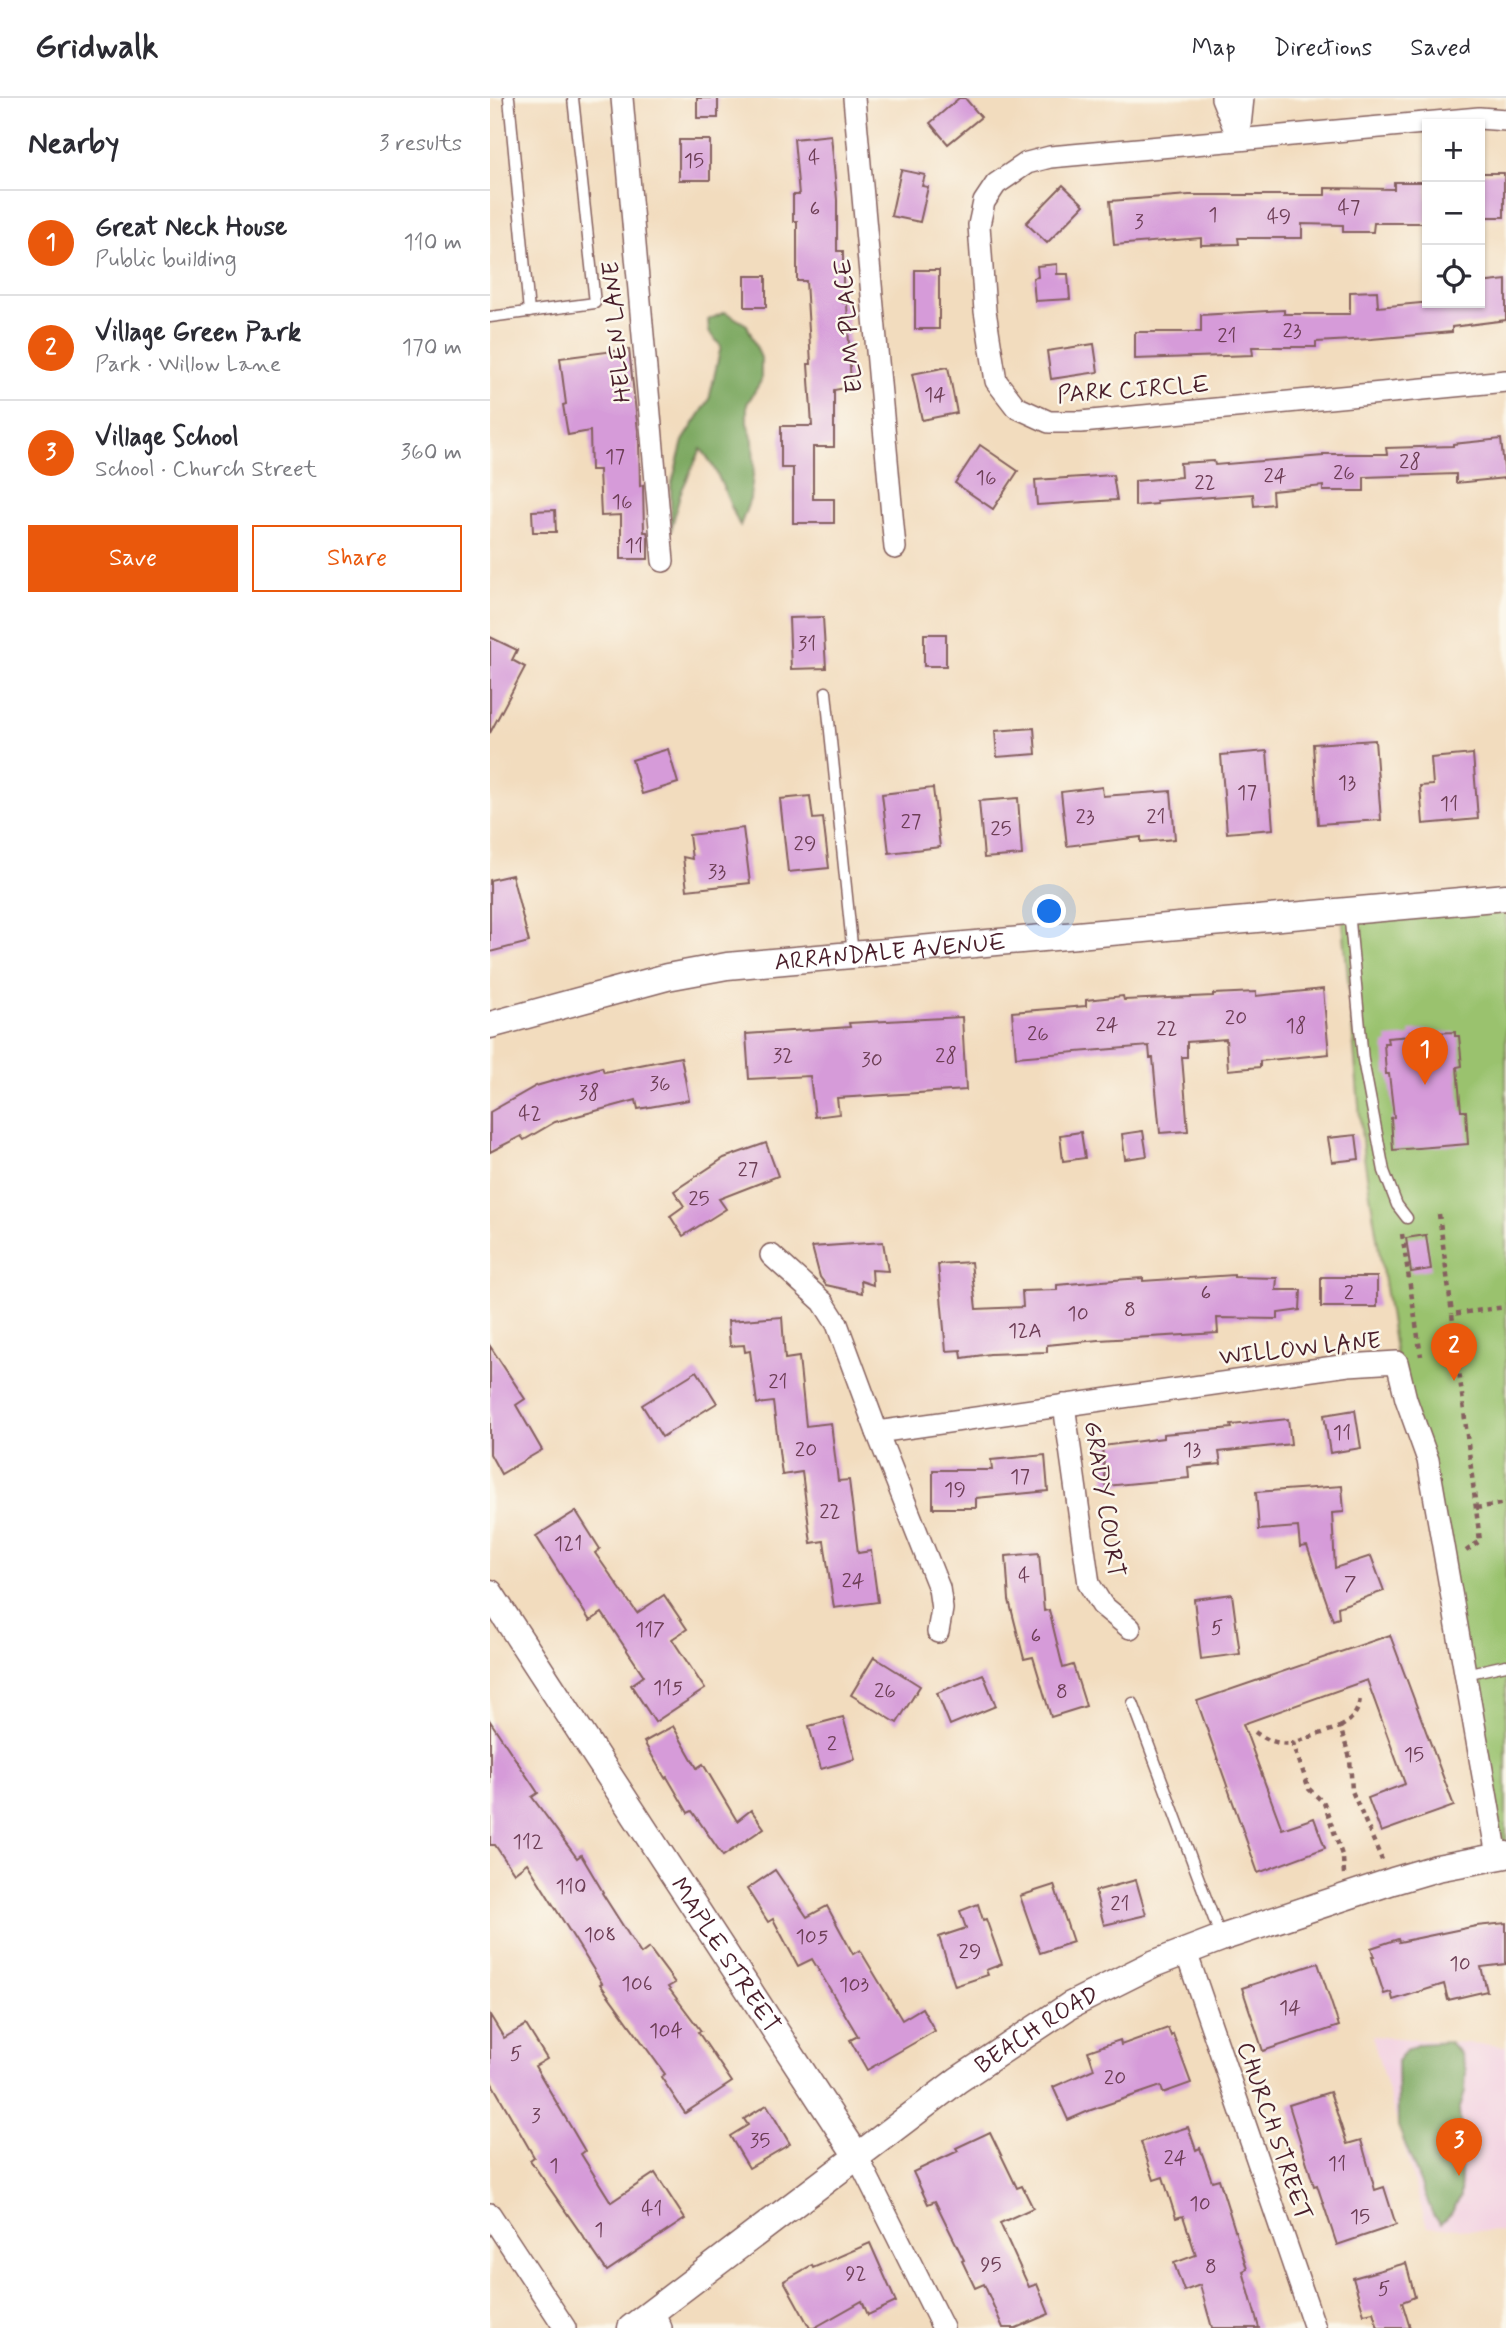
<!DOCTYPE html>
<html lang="en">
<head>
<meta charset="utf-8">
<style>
	body { margin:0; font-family:Mynerve,sans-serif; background:#f2f2f3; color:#2b2b33 }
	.controls { position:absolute; right:21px; top:21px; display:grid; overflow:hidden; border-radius:0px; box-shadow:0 2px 5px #0004 }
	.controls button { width:63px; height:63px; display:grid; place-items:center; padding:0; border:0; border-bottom:2px solid #e1e1e2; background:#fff; color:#2b2b33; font:35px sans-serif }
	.you { position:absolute; left:560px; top:814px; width:24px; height:24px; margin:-18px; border:5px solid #fff; border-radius:50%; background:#1a73e8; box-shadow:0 0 0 10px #1a73e833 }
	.badge { display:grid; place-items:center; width:46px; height:46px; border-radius:50%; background:#ea580c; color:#fff; font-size:23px; font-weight:700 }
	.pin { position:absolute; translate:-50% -58px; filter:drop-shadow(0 2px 4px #0008) }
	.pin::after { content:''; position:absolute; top:37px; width:24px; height:21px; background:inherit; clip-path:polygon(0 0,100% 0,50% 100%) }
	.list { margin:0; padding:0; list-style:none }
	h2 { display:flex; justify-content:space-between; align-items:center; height:91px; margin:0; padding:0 28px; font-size:30px }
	h2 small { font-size:23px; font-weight:400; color:#7c7c81 }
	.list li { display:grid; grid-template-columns:46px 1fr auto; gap:21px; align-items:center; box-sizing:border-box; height:105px; padding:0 28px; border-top:2px solid #e1e1e2 }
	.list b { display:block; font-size:26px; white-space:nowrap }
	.list p { margin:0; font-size:23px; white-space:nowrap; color:#7c7c81 }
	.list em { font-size:23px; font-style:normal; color:#7c7c81 }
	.actions { display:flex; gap:14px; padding:21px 28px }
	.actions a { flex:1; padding:16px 0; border:2px solid #ea580c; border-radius:0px; text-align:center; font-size:24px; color:#ea580c }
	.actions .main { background:#ea580c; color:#fff }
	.icon { flex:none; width:38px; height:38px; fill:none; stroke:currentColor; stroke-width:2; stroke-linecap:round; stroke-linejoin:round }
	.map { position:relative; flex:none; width:1016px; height:2230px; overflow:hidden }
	header { display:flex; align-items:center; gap:42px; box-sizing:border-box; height:98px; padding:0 35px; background:#fff; border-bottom:2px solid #e1e1e2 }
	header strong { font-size:33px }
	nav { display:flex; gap:38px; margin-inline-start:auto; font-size:24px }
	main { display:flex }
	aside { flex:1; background:#fff }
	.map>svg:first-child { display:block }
	.built { fill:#f2cfe1 }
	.green { fill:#9ac26e; stroke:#72704c; stroke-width:2 }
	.forest { fill:#7ba861; stroke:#626446; stroke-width:2 }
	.building { fill:#d69bd9 }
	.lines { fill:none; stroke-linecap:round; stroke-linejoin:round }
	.service-casing { stroke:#85615e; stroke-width:13 }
	.minor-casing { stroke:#85615e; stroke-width:24 }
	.tertiary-casing { stroke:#85615e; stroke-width:29 }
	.path { stroke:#85615e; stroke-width:4.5; stroke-dasharray:5 5; stroke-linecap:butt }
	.service { stroke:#fff; stroke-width:10 }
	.minor { stroke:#fff; stroke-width:21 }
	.tertiary { stroke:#fff; stroke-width:26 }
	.labels { text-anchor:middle; stroke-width:5; stroke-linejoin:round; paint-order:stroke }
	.number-label { font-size:21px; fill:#6d3e56 }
	.street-label { font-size:24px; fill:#4a1f2b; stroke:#fbf7ec }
</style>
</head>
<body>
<header>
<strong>Gridwalk</strong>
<nav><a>Map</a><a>Directions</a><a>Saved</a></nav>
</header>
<main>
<aside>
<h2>Nearby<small>3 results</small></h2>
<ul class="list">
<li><span class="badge">1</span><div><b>Great Neck House</b><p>Public building</p></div><em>110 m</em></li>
<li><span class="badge">2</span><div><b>Village Green Park</b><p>Park · Willow Lane</p></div><em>170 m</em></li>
<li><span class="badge">3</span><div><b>Village School</b><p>School · Church Street</p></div><em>360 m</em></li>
</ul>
<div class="actions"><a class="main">Save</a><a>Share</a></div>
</aside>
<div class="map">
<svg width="1016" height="2230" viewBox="0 0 1016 2230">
	<rect width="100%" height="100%" fill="#fbf7ec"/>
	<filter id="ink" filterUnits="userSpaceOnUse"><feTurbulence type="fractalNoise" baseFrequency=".0143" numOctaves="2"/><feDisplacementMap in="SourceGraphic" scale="14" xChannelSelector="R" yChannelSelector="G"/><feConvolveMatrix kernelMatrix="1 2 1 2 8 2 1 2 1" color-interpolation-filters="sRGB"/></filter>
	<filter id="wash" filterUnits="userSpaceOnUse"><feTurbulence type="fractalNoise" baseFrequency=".00686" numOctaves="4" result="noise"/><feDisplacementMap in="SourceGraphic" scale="28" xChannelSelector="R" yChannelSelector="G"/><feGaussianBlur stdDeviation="1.57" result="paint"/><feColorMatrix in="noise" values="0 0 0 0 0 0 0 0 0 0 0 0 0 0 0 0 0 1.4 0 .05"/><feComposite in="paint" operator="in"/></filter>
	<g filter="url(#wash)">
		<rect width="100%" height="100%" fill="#f2dcbe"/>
		<path class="built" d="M882,1938L1016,1948V2134L937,2129Z"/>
		<path class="green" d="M1016,799V1760L907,1264L873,1053L852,813Z"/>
		<g class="forest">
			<path d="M235,214L257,227L271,260V283L257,306V325L263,342L264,370L260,401L250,428C237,403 230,373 211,351L190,396L181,433V389L193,343L219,302L231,248L219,234L218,222Z"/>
			<path d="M960,1944L971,1957L976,1973L975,1994L969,2013L972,2043L970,2099L961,2116L951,2125L943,2117L908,2028L907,1963L916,1952L929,1946Z"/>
		</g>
		<g id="blocks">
			<g class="building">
				<rect x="207" y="0" width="21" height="20"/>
				<path d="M469,0H475L491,19L458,46L440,25Z"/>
				<path d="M341,37L347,102V153H353V205H357L361,289L344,292V349H323V401H344V425H303V370H291V328H322L318,266H321L316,183H307V123H303V97H309L304,41Z"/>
				<rect x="189" y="42" width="31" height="40"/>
				<path d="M411,72L435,77L432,88L438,89L430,124L401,118Z"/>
				<rect x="990" y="75" width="24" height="44"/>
				<path d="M904,84H937V125H884L883,134H853V127L812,126V140H748L749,146L711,147V140L624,147L620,103L699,97H835V90L904,91Z"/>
				<path d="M573,87L594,107L557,145L536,125Z"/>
				<path d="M567,166V176H578L580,201L545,203L543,180L548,179L547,168Z"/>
				<rect x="425" y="172" width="24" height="59"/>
				<rect x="255" y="178" width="21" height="31"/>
				<path d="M1016,182V222L962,229V234L881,241L826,244V249H762L763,257L645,261V234H711V217L794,212V216H860V194L887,193L888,209L931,205H990V185Z"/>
				<path d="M604,246L608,274L561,281L557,253Z"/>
				<path d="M139,251L149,342L150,388L153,387L154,434H157L158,438V461H131V417L111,418L109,372H101L100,333L78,337L73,307L76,306L70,260Z"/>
				<path d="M458,269L467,315L432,322L422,276Z"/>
				<path d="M1011,341L1015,380L966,385V376L874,379V393H833V388L782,393L783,406L764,408L763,396L666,403L667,406L645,408V383L691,379L690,365L724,363L725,367L833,358V356H897L896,350L963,348V346Z"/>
				<path d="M490,347L528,373L503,411L465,385Z"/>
				<path d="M623,377L627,402L547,407L545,382Z"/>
				<path d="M65,412L66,434H43L42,413Z"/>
				<path d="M333,519L336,570L301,571L299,520Z"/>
				<rect x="434" y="536" width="22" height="32"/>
				<path d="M0,539L27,552L22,562L35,569L0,635Z"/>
				<path d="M544,630L546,656L507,659L505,633Z"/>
				<path d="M885,642L891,722L828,726L823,646Z"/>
				<path d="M178,651L188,685L152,696L142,662Z"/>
				<path d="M777,653L783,731L737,735L731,657Z"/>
				<path d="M983,656L988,721L933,726L930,688L943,687L941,660Z"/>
				<path d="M612,689L613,698L681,693L685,741L651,744V739L577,748L571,694Z"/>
				<path d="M443,690L450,749L399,755L392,696Z"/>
				<path d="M320,698L323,721L333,720L339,770L298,774L290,701Z"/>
				<path d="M528,700L532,757L494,760L489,703Z"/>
				<path d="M253,730L260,785L197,792L193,759L202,761L199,737Z"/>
				<path d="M22,777L39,844L0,854V782Z"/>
				<path d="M833,891L839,956L770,963V969L738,972L736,941L697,944V959H692L698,1033L670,1035L663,960H660L659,948L526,959L522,914L596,908V902L633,898L634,902L723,898V896L766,894V898Z"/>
				<path d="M472,919L476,992L347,1000L349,1016L325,1019L320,978L259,981L256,936L360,929L359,925Z"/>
				<path d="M941,932V935L965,934V938H969L972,968L967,969L971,1013H976L978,1046L903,1052L901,1020L904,1019L899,976H896L894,945H898L897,940L921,938L920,933Z"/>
				<path d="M191,959L199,1002L148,1011L146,1002L65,1024L34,1042L31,1038L0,1054V1014L46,988L112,969L114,974Z"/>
				<path d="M653,1033L657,1058L635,1061L632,1036Z"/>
				<path d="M591,1034L595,1060L573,1063L570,1037Z"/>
				<path d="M866,1037L869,1061L842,1064L838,1040Z"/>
				<path d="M276,1045L288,1078L229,1101L236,1111L193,1138L180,1118L194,1108L184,1093L234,1060Z"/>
				<path d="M936,1137L941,1171L921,1174L916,1140Z"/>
				<path d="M393,1144L398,1173L382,1172L383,1187L371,1183L372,1195L336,1187L330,1179L322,1149Z"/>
				<path d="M481,1164L486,1211L533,1209L532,1193L567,1192V1187L624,1182L653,1180V1183L744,1177V1179L787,1180L786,1192H811L810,1212L788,1215V1221L727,1220L728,1235L609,1242L557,1247V1254L500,1256L472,1260L471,1252L456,1253L448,1166Z"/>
				<rect x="831" y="1179" width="56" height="30"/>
				<path d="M292,1219L295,1261L309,1259L316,1328L341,1325L348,1383L359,1382L368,1455L381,1453L388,1504L344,1510L334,1443L321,1445L312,1374L292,1377L283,1304L267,1306L260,1253L255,1254L254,1247L240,1248L238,1223Z"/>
				<path d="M0,1248L35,1301L26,1307L52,1352L11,1376L0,1356Z"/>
				<path d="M207,1273L227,1305L172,1339L152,1307Z"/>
				<path d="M865,1312L871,1350L840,1355L834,1317Z"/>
				<path d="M798,1321L801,1346L729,1354L731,1366L698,1369L699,1380L616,1388L612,1348L673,1340V1336L742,1330L741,1327Z"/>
				<path d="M555,1357L558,1393L486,1400V1410H443V1372H502L501,1362Z"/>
				<path d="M852,1388L854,1414L842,1415L845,1470L881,1458L894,1493L848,1509L849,1520L843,1522L817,1448L810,1449L808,1429L769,1432L766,1394Z"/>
				<path d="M86,1413L110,1451L105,1455L147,1515L174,1497L197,1531L182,1541L215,1591L165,1624L141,1587L154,1578L112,1515L100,1523L46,1438Z"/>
				<path d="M549,1455L554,1513L559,1512L573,1570L583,1567L596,1608L561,1619L543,1559L534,1561L519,1502L516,1458Z"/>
				<path d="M742,1496L750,1556L711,1561L704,1501Z"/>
				<path d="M900,1537L964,1708L891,1734L878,1700L915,1686L877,1582L753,1626L792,1731L824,1720L835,1750L768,1775L707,1603Z"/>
				<path d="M384,1559L430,1588L407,1625L361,1597Z"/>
				<path d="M493,1576L506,1608L460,1627L447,1595Z"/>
				<path d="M353,1619L365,1661L331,1671L319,1628Z"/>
				<path d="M0,1623L48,1695L42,1699L87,1760L91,1757L113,1794L112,1795L151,1856L159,1850L185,1885L178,1889L211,1933L208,1934L242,1984L195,2015L171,1979L175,1976L110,1886L112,1885L37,1765L24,1775L5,1747H0Z"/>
				<path d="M183,1628L207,1670L213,1666L247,1723L261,1712L274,1730L233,1758L202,1713L198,1715L177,1679L175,1680L154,1644Z"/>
				<path d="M285,1772L317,1819L337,1808L363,1856L370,1852L412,1922L432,1910L445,1933L377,1972L360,1942L368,1938L322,1861L308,1868L283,1821L278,1824L257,1791Z"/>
				<path d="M646,1782L656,1817L614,1827L605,1793Z"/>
				<path d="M564,1787L583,1844L550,1855L530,1798Z"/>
				<path d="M488,1806L493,1822L496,1821L512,1866L496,1872L498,1877L465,1888L449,1839L476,1830L470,1813Z"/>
				<path d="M1016,1825V1866L991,1869L997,1893L958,1902L954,1886L903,1902L901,1894L894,1896L882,1859H884L881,1850L908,1841L909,1844L986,1828Z"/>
				<path d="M828,1865L849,1928L773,1953L752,1890Z"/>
				<path d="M0,1917L14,1940L36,1927L57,1961L45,1968L95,2053L91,2056L121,2104L165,2075L195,2121L117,2173L40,2062L44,2059L0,1982Z"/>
				<path d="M678,1930L681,1938L683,1936L701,1985L673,1995L671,1988L601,2012L578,2022L563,1989L604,1971L598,1953L630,1942L631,1947Z"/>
				<path d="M840,1994L857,2046L871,2042L885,2092L894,2089L906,2127L847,2147L827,2087L824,2088L799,2007Z"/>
				<path d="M277,2007L300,2046L259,2070L240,2038L258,2027L254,2021Z"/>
				<path d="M698,2029L706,2052L710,2050L722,2083L729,2081L757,2171L753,2173L769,2230H722L710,2187L694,2193L684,2165L706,2157L693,2118L686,2120L673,2079L664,2082L651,2044Z"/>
				<path d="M500,2034L527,2090L532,2088L543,2110L510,2125L539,2189L547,2186L559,2216L526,2230H513L494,2186L485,2190L472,2163L474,2162L445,2103L438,2106L423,2074L468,2053L466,2050Z"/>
				<path d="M380,2145L406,2204L378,2217L372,2203L324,2230H320L294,2183L322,2167L323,2170Z"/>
				<path d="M916,2165L925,2199L912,2204L920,2230H888L883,2214L874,2216L863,2180Z"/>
			</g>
		</g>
	</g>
	<g filter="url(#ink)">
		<use href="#blocks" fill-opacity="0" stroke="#85615e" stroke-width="2"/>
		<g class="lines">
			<defs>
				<g id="service">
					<path d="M19,0L39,214"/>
					<path d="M0,219L105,205L83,0"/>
					<path d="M336,594L363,857"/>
					<path d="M859,813L873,962L894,1073L907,1107L917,1120"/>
					<path d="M975,1576L1016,1567"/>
					<path d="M643,1605L731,1840"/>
				</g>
				<g id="minor">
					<path d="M132,0L173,463"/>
					<path d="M364,0L405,450"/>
					<path d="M732,0L748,40"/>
					<path d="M1016,22L989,20L560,59L537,65L506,86L494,104L489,127L495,213L506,283L526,309L559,324H591L1016,283"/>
					<path d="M749,38L753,0"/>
					<path d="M281,1157L333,1204L347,1226L387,1334L449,1490L452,1511L448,1534"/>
					<path d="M574,1307L599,1486L612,1507L640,1530"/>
					<path d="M387,1334L858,1267L907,1264L916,1301L938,1362L1007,1758"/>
					<path d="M696,1854L825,2230"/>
					<path d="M367,2058L453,2230"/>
					<path d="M0,2116L75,2230"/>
					<path d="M163,2213L171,2230"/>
				</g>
				<g id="tertiary">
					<path id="s1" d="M0,927L177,879L237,868L1016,799"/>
					<path id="s2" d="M0,1495L367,2058"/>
					<path id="s3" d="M141,2230L468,1982L579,1908L663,1866L731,1840L903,1783L947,1770L1016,1757"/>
				</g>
			</defs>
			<use href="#service" class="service-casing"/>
			<use href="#minor" class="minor-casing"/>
			<use href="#tertiary" class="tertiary-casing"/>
			<g class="path">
				<path d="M949,1116L962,1216"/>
				<path d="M912,1136L931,1258"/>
				<path d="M986,1410L1016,1405"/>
				<path d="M976,1453L990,1443L962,1216L1016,1209"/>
				<path d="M850,1629C862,1622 869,1614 870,1599"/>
				<path d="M765,1634C776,1642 789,1647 803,1645"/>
				<path d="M854,1776L853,1760L834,1705L819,1691L803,1645L850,1629L860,1660L862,1693L892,1762"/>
			</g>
			<use href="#service" class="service"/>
			<use href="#minor" class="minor"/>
			<use href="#tertiary" class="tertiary"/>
		</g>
	</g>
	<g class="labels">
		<g class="number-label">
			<text x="324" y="66">4</text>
			<text x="204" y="69">15</text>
			<text x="859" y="116">47</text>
			<text x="325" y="117">6</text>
			<text x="723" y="123">1</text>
			<text x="789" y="125">49</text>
			<text x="649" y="130">3</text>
			<text x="802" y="239">23</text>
			<text x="737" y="244">21</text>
			<text x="445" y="303">14</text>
			<text x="125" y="365">17</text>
			<text x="920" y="370">28</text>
			<text x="854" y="381">26</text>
			<text x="785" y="384">24</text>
			<text x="496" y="386">16</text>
			<text x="715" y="391">22</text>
			<text x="132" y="410">16</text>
			<text x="144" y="454">11</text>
			<text x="317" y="552">31</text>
			<text x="857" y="691">13</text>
			<text x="757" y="701">17</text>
			<text x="959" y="712">11</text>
			<text x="595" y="725">23</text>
			<text x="666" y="725">21</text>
			<text x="421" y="730">27</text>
			<text x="511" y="737">25</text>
			<text x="315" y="752">29</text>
			<text x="227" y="780">33</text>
			<text x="746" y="926">20</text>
			<text x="617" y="933">24</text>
			<text x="806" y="934">18</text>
			<text x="677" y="937">22</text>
			<text x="548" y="942">26</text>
			<text x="293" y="964">32</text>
			<text x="456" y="964">28</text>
			<text x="382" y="968">30</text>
			<text x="170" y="992">36</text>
			<text x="99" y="1001">38</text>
			<text x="40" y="1022">42</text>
			<text x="258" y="1078">27</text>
			<text x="209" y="1107">25</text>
			<text x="716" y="1201">6</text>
			<text x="859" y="1201">2</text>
			<text x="640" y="1218">8</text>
			<text x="588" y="1222">10</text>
			<text x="535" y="1239">12A</text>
			<text x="288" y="1290">21</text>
			<text x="852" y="1341">11</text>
			<text x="316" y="1358">20</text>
			<text x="702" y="1358">13</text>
			<text x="530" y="1385">17</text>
			<text x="465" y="1398">19</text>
			<text x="340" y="1420">22</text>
			<text x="78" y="1452">121</text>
			<text x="534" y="1484">4</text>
			<text x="363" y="1489">24</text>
			<text x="860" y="1492">7</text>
			<text x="727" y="1536">5</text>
			<text x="160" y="1538">117</text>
			<text x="546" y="1544">6</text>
			<text x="178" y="1596">115</text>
			<text x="395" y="1599">26</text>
			<text x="572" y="1600">8</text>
			<text x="342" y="1652">2</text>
			<text x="924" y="1663">15</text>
			<text x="38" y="1750">112</text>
			<text x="81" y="1795">110</text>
			<text x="630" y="1812">21</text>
			<text x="110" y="1843">108</text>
			<text x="322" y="1845">105</text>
			<text x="480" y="1860">29</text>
			<text x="970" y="1872">10</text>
			<text x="147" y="1892">106</text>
			<text x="364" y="1893">103</text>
			<text x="800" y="1916">14</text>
			<text x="176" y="1939">104</text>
			<text x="26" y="1962">5</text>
			<text x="625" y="1986">20</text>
			<text x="46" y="2024">3</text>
			<text x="270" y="2049">35</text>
			<text x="685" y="2066">24</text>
			<text x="847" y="2072">11</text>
			<text x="64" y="2074">1</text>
			<text x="710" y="2112">10</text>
			<text x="162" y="2117">41</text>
			<text x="870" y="2125">15</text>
			<text x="109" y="2138">1</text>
			<text x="501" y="2173">95</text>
			<text x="721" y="2175">8</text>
			<text x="366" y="2182">92</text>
			<text x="894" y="2197">5</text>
		</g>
		<g class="street-label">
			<text transform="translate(358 228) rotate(-95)" y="8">ELM PLACE</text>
			<text transform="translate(126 234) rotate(-95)" y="8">HELEN LANE</text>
			<text transform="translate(643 291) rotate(-4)" y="8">PARK CIRCLE</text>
			<text dy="8" stroke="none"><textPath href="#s1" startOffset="408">ARRANDALE AVENUE</textPath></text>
			<text transform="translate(810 1250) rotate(-6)" y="8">WILLOW LANE</text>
			<text transform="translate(615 1401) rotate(81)" y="8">GRADY COURT</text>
			<text dy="8" stroke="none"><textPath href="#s2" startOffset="432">MAPLE STREET</textPath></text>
			<text dy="8" stroke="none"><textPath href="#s3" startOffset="504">BEACH ROAD</textPath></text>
			<text transform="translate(785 2033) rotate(71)" y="8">CHURCH STREET</text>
		</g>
	</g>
</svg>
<div class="controls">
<button>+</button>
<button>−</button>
<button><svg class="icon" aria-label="locate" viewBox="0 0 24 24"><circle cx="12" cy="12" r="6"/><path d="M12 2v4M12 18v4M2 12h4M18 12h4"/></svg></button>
</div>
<div class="you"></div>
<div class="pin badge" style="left:935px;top:987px">1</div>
<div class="pin badge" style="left:964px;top:1283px">2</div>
<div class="pin badge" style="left:969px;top:2078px">3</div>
</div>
</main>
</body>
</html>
